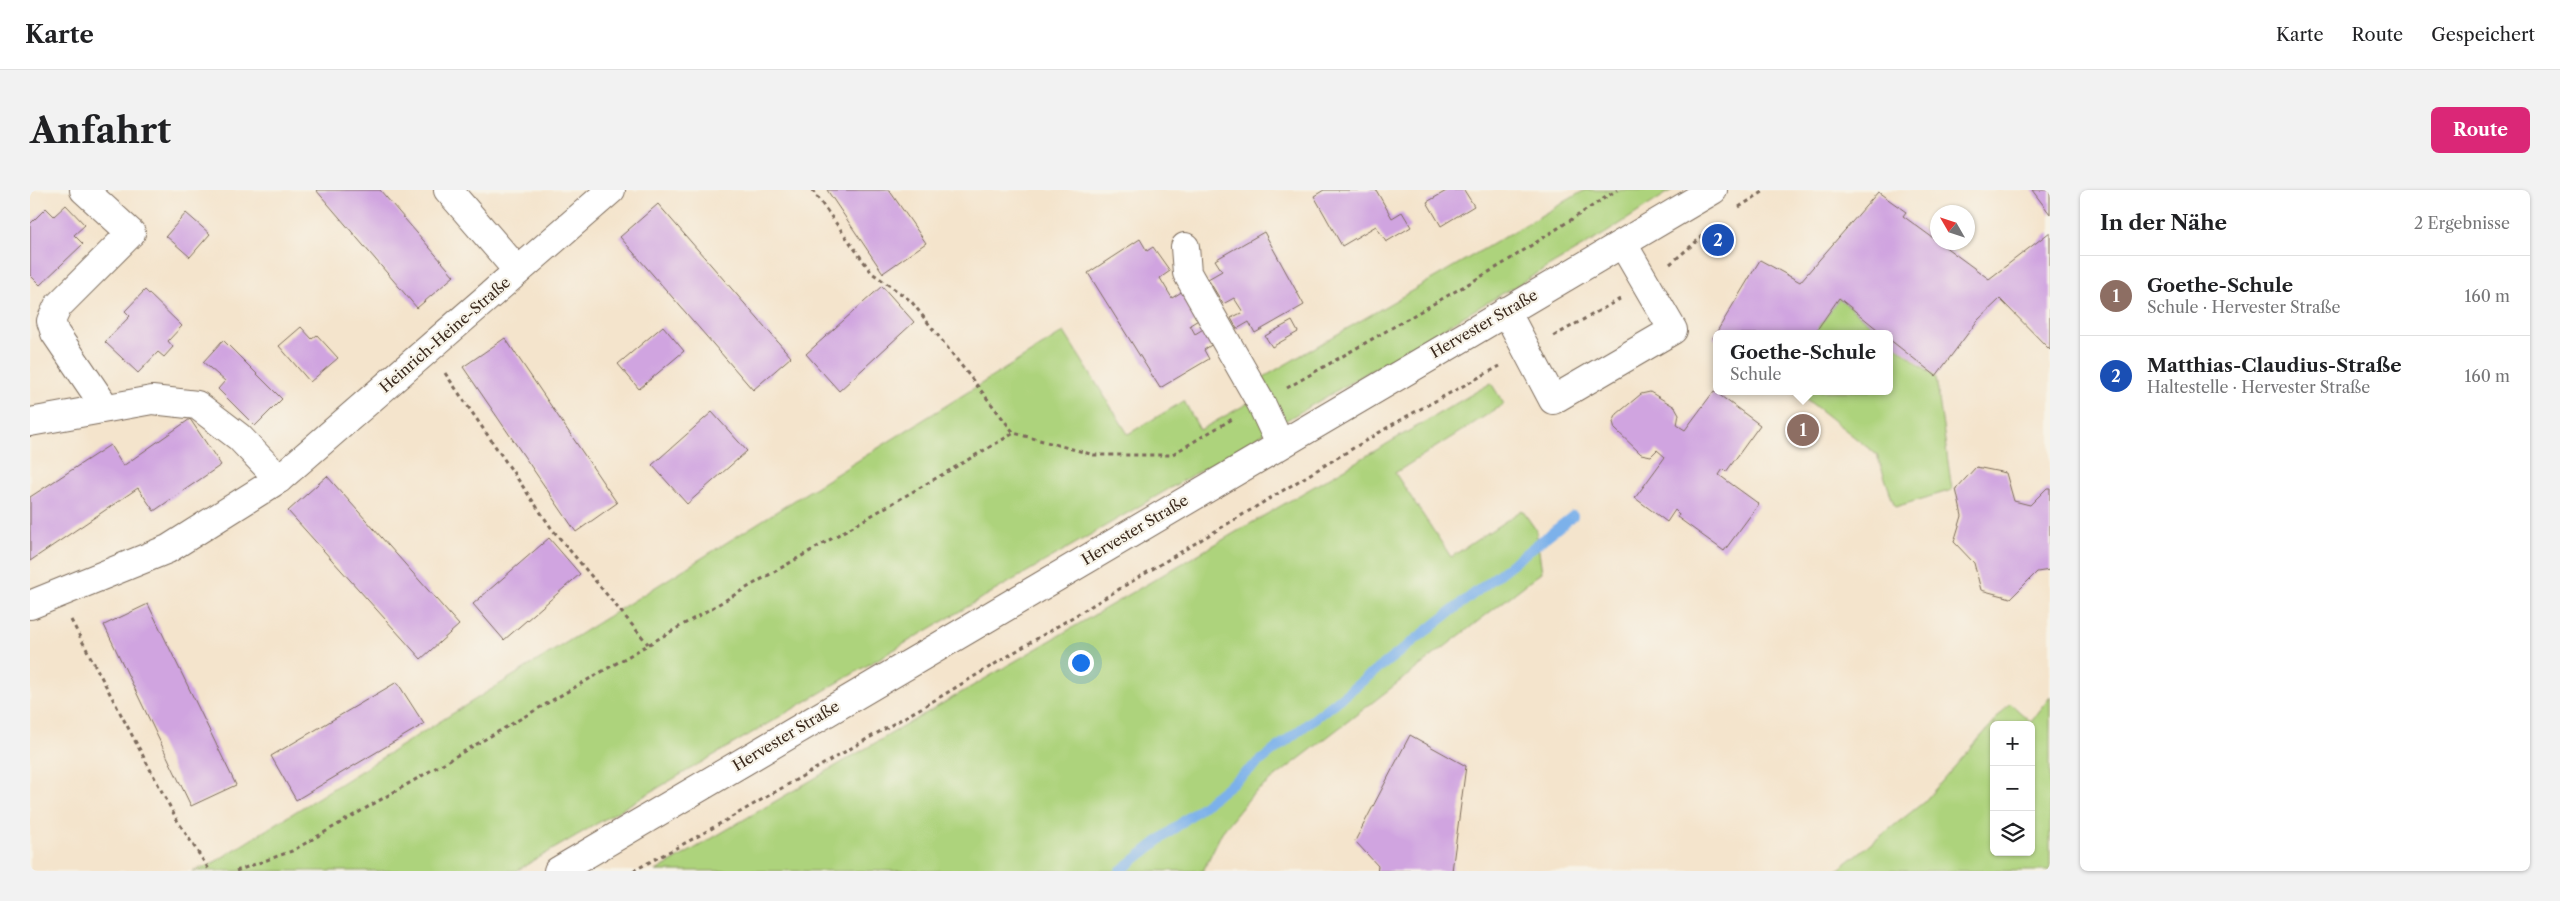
<!DOCTYPE html>
<html lang="de">
<head>
<meta charset="utf-8">
<style>
	body { margin:0; font-family:"Libre Caslon Text",serif; background:#f2f2f2; color:#202124 }
	.controls { position:absolute; right:15px; bottom:15px; display:grid; overflow:hidden; border-radius:8px; box-shadow:0 1px 4px #0004 }
	.controls button { width:45px; height:45px; display:grid; place-items:center; padding:0; border:0; border-bottom:1px solid #e0e0e0; background:#fff; color:#202124; font:25px sans-serif }
	.compass { position:absolute; left:1900px; top:15px; width:45px; height:45px; border-radius:50%; background:#fff; box-shadow:0 1px 4px #0004; rotate:309deg }
	.you { position:absolute; left:1050px; top:472px; width:18px; height:18px; margin:-12px; border:4px solid #fff; border-radius:50%; background:#1a73e8; box-shadow:0 0 0 8px #1a73e833 }
	.badge { display:grid; place-items:center; width:32px; height:32px; border-radius:50%; background:#db2777; color:#fff; font-size:16px; font-weight:700 }
	.pin { position:absolute; translate:-50% -50%; border:2px solid #fff; box-shadow:0 1px 5px #0006 }
	.popup { position:absolute; left:1683px; top:140px; width:180px; height:65px; box-sizing:border-box; display:grid; place-content:center; border-radius:8px; background:#fff; filter:drop-shadow(0 1px 4px #0005); font-size:16px; white-space:nowrap; color:#757577 }
	.popup b { font-size:19px; color:#202124 }
	.popup::after { content:''; position:absolute; left:50%; top:100%; margin-left:-10px; border:10px solid transparent; border-top-color:#fff }
	.list { margin:0; padding:0; list-style:none }
	h2 { display:flex; justify-content:space-between; align-items:center; height:65px; margin:0; padding:0 20px; font-size:21px }
	h2 small { font-size:16px; font-weight:400; color:#757577 }
	.list li { display:grid; grid-template-columns:32px 1fr auto; gap:15px; align-items:center; box-sizing:border-box; height:80px; padding:0 20px; border-top:1px solid #e0e0e0 }
	.list b { display:block; font-size:19px; white-space:nowrap }
	.list p { margin:0; font-size:16px; white-space:nowrap; color:#757577 }
	.list em { font-size:16px; font-style:normal; color:#757577 }
	.icon { flex:none; width:28px; height:28px; fill:none; stroke:currentColor; stroke-width:2; stroke-linecap:round; stroke-linejoin:round }
	.map { position:relative; flex:none; width:2020px; height:681px; overflow:hidden; border-radius:8px }
	header { display:flex; align-items:center; gap:30px; box-sizing:border-box; height:70px; padding:0 25px; background:#fff; border-bottom:1px solid #e0e0e0 }
	header strong { font-size:24px }
	nav { display:flex; gap:28px; margin-inline-start:auto; font-size:18px }
	.intro { display:flex; align-items:center; justify-content:space-between; box-sizing:border-box; height:120px; padding:0 30px }
	h1 { margin:0; font-size:35px }
	.button { padding:12px 22px; border-radius:8px; background:#db2777; color:#fff; font-size:18px; font-weight:700 }
	main { display:flex; gap:30px; padding:0 30px }
	aside { flex:1; background:#fff; border-radius:8px; box-shadow:0 1px 4px #0004 }
	.map>svg:first-child { display:block }
	.green { fill:#add37c; stroke:#747e4d; fill-rule:evenodd }
	.lines { fill:none; stroke-linecap:round; stroke-linejoin:round }
	.stream { stroke:#7bb1ea; stroke-width:10 }
	.building { fill:#d0a4e0 }
	.minor-casing { stroke:#7c6b5b; stroke-width:30 }
	.major-casing { stroke:#7c6b5b; stroke-width:30 }
	.path { stroke:#7c6b5b; stroke-width:3; stroke-dasharray:4 4; stroke-linecap:butt }
	.minor { stroke:#fff; stroke-width:28 }
	.major { stroke:#fff; stroke-width:28 }
	.labels { text-anchor:middle; stroke-width:4.5; stroke-linejoin:round; paint-order:stroke }
	.street-label { font-size:15px; fill:#3b2a1e; stroke:#f7f3e8 }
</style>
</head>
<body>
<header>
<strong>Karte</strong>
<nav><a>Karte</a><a>Route</a><a>Gespeichert</a></nav>
</header>
<div class="intro"><h1>Anfahrt</h1><a class="button">Route</a></div>
<main>
<div class="map">
<svg width="2020" height="681" viewBox="0 0 2020 681">
	<rect width="100%" height="100%" fill="#f7f3e8"/>
	<filter id="ink" filterUnits="userSpaceOnUse"><feTurbulence type="fractalNoise" baseFrequency=".02" numOctaves="2"/><feDisplacementMap in="SourceGraphic" scale="10" xChannelSelector="R" yChannelSelector="G"/><feConvolveMatrix kernelMatrix="1 2 1 2 8 2 1 2 1" color-interpolation-filters="sRGB"/></filter>
	<filter id="wash" filterUnits="userSpaceOnUse"><feTurbulence type="fractalNoise" baseFrequency=".0096" numOctaves="4" result="noise"/><feDisplacementMap in="SourceGraphic" scale="20" xChannelSelector="R" yChannelSelector="G"/><feGaussianBlur stdDeviation="1.12" result="paint"/><feColorMatrix in="noise" values="0 0 0 0 0 0 0 0 0 0 0 0 0 0 0 0 0 1.4 0 .05"/><feComposite in="paint" operator="in"/></filter>
	<g filter="url(#wash)">
		<rect width="100%" height="100%" fill="#f4e4cc"/>
		<g class="green">
			<path d="M1555,0H1642L1576,43L486,681H162L180,675L1034,142L1098,244L1154,211L1170,240L1222,211L1215,198Z"/>
			<path d="M1809,108L1852,144H1784Z"/>
			<path d="M1859,150L1906,188L1922,300L1865,317L1847,265L1766,201H1859Z"/>
			<path d="M1461,193L1474,214L1365,283L1421,367L1492,320L1506,340L1512,382L1222,605L1192,642L1173,681H626Z"/>
			<path d="M2020,507V681H1806L1894,612L1980,513L2001,532ZM1964,535H2001V662H1964Z"/>
		</g>
		<g class="lines">
			<path class="stream" d="M1090,681L1543,326"/>
		</g>
		<g id="blocks">
			<g class="building">
				<path d="M286,0H350L424,86L387,118Z"/>
				<path d="M797,0H859L896,53L853,83Z"/>
				<path d="M1294,0H1346L1362,28L1372,22L1381,37L1356,52L1346,36L1312,56L1284,6Z"/>
				<path d="M1418,0H1434L1444,16L1411,36L1397,12Z"/>
				<path d="M2002,0H2020V24Z"/>
				<path d="M1848,2L1876,22L1873,26L1959,89L2020,42V160L1970,109L1948,130L1906,186L1859,149V144H1853L1809,108L1784,144H1687V150L1683,148L1730,70L1770,92Z"/>
				<path d="M628,14L761,167L723,200L590,47Z"/>
				<path d="M36,15L55,35L44,45L53,54L10,95L0,85V34L16,18L24,26Z"/>
				<path d="M156,23L180,44L160,67L136,46Z"/>
				<path d="M1234,42L1274,115L1225,143L1219,132L1207,139L1201,128L1213,122L1204,108L1193,114L1178,89L1192,81L1185,70Z"/>
				<path d="M1110,49L1117,61L1123,57L1140,81L1130,88L1142,108L1153,101L1170,129L1160,135L1165,144L1175,138L1184,153L1174,160L1179,169L1130,198L1058,83Z"/>
				<path d="M852,96L884,132L809,201L776,164Z"/>
				<path d="M115,100L152,136L138,151L143,157L134,167L128,162L108,183L75,152L100,126L95,121Z"/>
				<path d="M1262,131L1268,142L1242,157L1235,146Z"/>
				<path d="M633,136L654,161L609,199L588,174Z"/>
				<path d="M271,137L282,149L287,145L308,168L280,192L249,156Z"/>
				<path d="M475,148L587,313L546,342L433,177Z"/>
				<path d="M193,150L252,209L225,236L188,199L195,191L173,172Z"/>
				<path d="M1684,201L1730,235L1696,282L1693,279L1689,285L1729,314L1694,361L1647,327L1649,324L1645,320L1637,332L1605,308L1635,267L1627,260L1621,266L1611,264L1585,239L1583,232L1587,224L1611,204L1620,202L1645,217L1649,224L1647,235L1655,240Z"/>
				<path d="M682,222L717,261L657,314L622,275Z"/>
				<path d="M160,229L191,275L124,321L108,298L0,371V307L80,255L93,276Z"/>
				<path d="M1946,277L1976,283L1984,311L2000,315L2017,298H2020V380L2007,382L1981,408L1951,400L1944,373L1924,352L1932,326L1926,299Z"/>
				<path d="M297,286L429,435L391,469L258,321Z"/>
				<path d="M519,348L550,384L474,450L443,414Z"/>
				<path d="M118,414L206,595L161,616L74,435Z"/>
				<path d="M367,492L394,534L266,610L241,566Z"/>
				<path d="M1380,545L1436,576L1422,681H1347L1348,676L1325,651Z"/>
			</g>
		</g>
	</g>
	<g filter="url(#ink)">
		<use href="#blocks" fill-opacity="0" stroke="#7c6b5b" stroke-width="1"/>
		<g class="lines">
			<defs>
				<g id="minor">
					<path d="M54,0L101,43L28,116L21,131L25,143L76,218"/>
					<path d="M418,0L488,81"/>
					<path d="M1155,57L1157,83L1231,213L1250,254"/>
					<path d="M1476,121L1523,210L1643,140L1593,54"/>
					<path d="M0,232L122,210L167,215L209,247L249,289"/>
					<path d="M0,415L138,359L249,289L581,0"/>
				</g>
				<path id="major" d="M528,681L1683,0"/>
			</defs>
			<use href="#minor" class="minor-casing"/>
			<use href="#major" class="major-casing"/>
			<g class="path">
				<path d="M782,0L842,83L881,111L984,243"/>
				<path d="M1709,17L1736,0"/>
				<path d="M1640,74L1681,39"/>
				<path d="M1524,146L1590,109"/>
				<path d="M415,183L522,339L618,454"/>
				<path d="M1257,198L1471,75L1587,0"/>
				<path d="M41,430L147,630L180,681"/>
				<path d="M206,681L262,661L984,243L1064,265H1141L1204,228"/>
				<path d="M603,681L672,644L910,507L1370,230L1470,176"/>
			</g>
			<use href="#minor" class="minor"/>
			<use href="#major" class="major"/>
		</g>
	</g>
	<g class="labels">
		<g class="street-label">
			<text transform="translate(1454 134) rotate(-30)" y="5">Hervester Straße</text>
			<text transform="translate(415 145) rotate(-41)" y="5">Heinrich-Heine-Straße</text>
			<text transform="translate(1105 340) rotate(-31)" y="5">Hervester Straße</text>
			<text transform="translate(756 546) rotate(-31)" y="5">Hervester Straße</text>
		</g>
	</g>
</svg>
<div class="controls">
<button>+</button>
<button>−</button>
<button><svg class="icon" aria-label="layers" viewBox="0 0 24 24"><path d="M12 4l9 5-9 5-9-5zM3 14l9 5 9-5"/></svg></button>
</div>
<svg class="compass" viewBox="-18 -18 36 36"><path d="M0-13l5 13h-10z" fill="#e53935"/><path d="M0 13l5-13h-10z" fill="#757577"/></svg>
<div class="you"></div>
<div class="pin badge" style="left:1773px;top:240px;background:#8d6e63">1</div>
<div class="popup"><b>Goethe-Schule</b>Schule</div>
<div class="pin badge" style="left:1688px;top:50px;background:#1a4fb4">2</div>
</div>
<aside>
<h2>In der Nähe<small>2 Ergebnisse</small></h2>
<ul class="list">
<li><span class="badge" style="background:#8d6e63">1</span><div><b>Goethe-Schule</b><p>Schule · Hervester Straße</p></div><em>160 m</em></li>
<li><span class="badge" style="background:#1a4fb4">2</span><div><b>Matthias-Claudius-Straße</b><p>Haltestelle · Hervester Straße</p></div><em>160 m</em></li>
</ul>
</aside>
</main>
</body>
</html>
